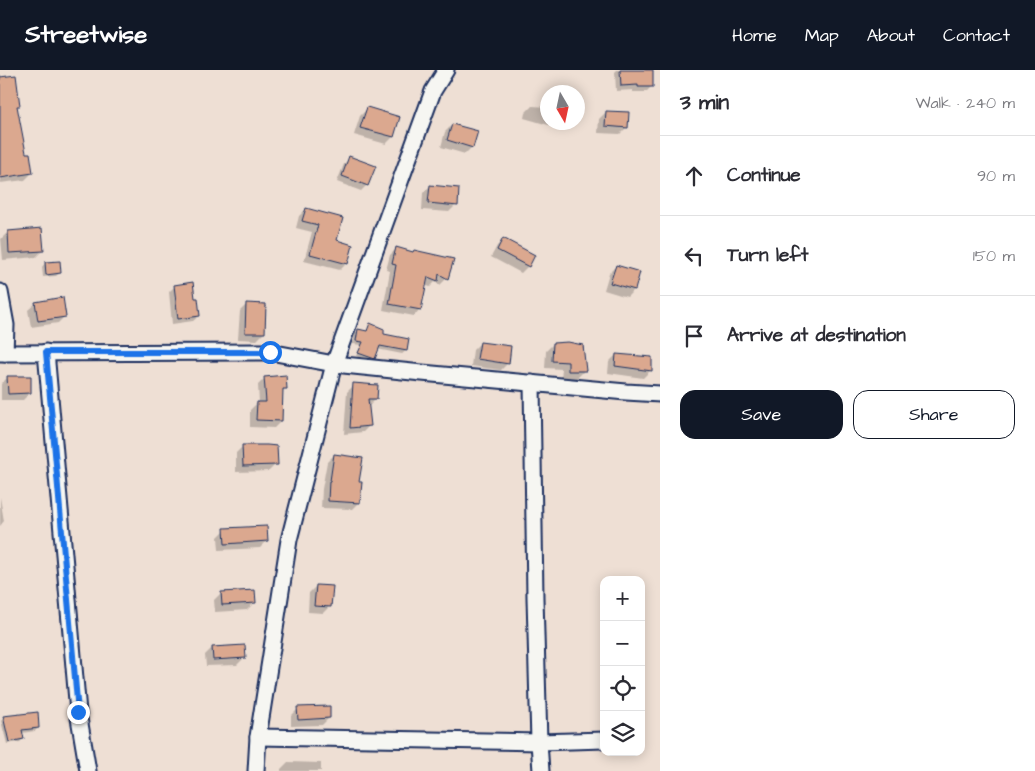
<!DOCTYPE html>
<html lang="en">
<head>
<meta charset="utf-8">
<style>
	body { margin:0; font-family:"Architects Daughter",sans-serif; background:#f7f7f7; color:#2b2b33 }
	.controls { position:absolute; right:15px; bottom:15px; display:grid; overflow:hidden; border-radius:10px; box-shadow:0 2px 12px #0003 }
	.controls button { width:45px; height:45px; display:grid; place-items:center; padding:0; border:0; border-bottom:1px solid #e1e1e2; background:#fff; color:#2b2b33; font:25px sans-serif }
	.compass { position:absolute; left:540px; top:15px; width:45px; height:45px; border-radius:50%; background:#fff; box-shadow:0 2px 12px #0003; rotate:171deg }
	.stop { position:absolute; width:15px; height:15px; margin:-11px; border:4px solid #1a73e8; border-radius:50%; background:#fff }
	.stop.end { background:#1a73e8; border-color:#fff; box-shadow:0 1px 5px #0008 }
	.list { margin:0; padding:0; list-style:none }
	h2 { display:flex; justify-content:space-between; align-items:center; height:65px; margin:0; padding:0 20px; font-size:21px }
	h2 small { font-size:16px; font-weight:400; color:#7c7c81 }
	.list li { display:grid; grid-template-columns:32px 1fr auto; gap:15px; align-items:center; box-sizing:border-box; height:80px; padding:0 20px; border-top:1px solid #e1e1e2 }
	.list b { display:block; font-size:19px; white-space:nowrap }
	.list em { font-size:16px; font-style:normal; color:#7c7c81 }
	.actions { display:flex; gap:10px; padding:15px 20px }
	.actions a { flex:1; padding:11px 0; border:1px solid #111827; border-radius:15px; text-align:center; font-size:18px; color:#111827 }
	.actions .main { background:#111827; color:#fff }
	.icon { flex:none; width:28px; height:28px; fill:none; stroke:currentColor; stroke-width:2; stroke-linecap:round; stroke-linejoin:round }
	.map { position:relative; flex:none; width:660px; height:701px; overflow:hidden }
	header { display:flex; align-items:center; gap:30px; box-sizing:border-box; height:70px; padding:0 25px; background:#111827; color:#fff }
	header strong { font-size:24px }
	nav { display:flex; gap:28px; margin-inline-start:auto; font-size:18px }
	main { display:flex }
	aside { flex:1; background:#fff }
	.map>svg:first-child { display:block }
	.shadow { fill:#0003 }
	.building { fill:#dba88f; stroke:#1b2f5e }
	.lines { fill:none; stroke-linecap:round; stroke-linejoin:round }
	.street-casing { stroke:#1b2f5e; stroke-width:19 }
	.street { stroke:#f6f6f2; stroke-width:15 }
	.route { stroke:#1a73e8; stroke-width:6 }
</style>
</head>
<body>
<header>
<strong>Streetwise</strong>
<nav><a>Home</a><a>Map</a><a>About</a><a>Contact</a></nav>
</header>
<main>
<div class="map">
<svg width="660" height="701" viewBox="0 0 660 701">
	<rect width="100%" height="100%" fill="#eedfd4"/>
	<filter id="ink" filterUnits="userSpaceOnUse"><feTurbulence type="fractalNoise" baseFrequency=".02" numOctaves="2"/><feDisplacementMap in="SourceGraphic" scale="10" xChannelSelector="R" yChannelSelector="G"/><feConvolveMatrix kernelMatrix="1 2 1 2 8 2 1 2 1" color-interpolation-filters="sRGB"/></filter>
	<g filter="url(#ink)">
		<g class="shadow">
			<path d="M617,0H651L652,16L646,22H633V20L616,21L615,2Z"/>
			<path d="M532,36L548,37V52L573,53L566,60L524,48L525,43Z"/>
			<path d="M367,39L398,48L393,67L386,74L354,65L360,46Z"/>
			<path d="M606,42L627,57L620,64L598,63L599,49Z"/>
			<path d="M452,55L472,77L465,84L441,77L445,62Z"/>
			<path d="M0,64L25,85L32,103L25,110L0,113Z"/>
			<path d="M350,88L367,115L361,121L337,112L344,94Z"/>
			<path d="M430,116L456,135L449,142L422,140L423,123Z"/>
			<path d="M306,139L335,171L347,193L340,200L304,191L312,162L296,158L299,146Z"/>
			<path d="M8,162L43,180L36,187L3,190L1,169Z"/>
			<path d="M504,169L528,196L521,203L491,187L497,176Z"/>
			<path d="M397,178L447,208L440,215L435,212L430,217L425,215L420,239L414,246L383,240L390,201L386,200L390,185Z"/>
			<path d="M45,193L60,203L56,206L43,207L42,197Z"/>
			<path d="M616,196L639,203L634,220L627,227L604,220L609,203Z"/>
			<path d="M175,216L194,230L199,246L193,251L172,254L169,222Z"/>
			<path d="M36,233L65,246L58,253L31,257L28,240Z"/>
			<path d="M247,234L264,263L257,270L238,269L240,241Z"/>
			<path d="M370,255L383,265L408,270L406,281L402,284L377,279L374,288L370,291L356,286L361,275L353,274L355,263L359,260L366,262Z"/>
			<path d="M480,273L508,293L501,300L471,296L473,280Z"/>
			<path d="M553,274L584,301L577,308H561L562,299L545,298L546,281Z"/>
			<path d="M616,285L651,288L650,301L643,308L608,303L609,292Z"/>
			<path d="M8,307L30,323L23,330H1V314Z"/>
			<path d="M265,308L285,318L282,322L281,351L274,358L250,357V340L257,333H259L258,315Z"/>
			<path d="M354,315L376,329L369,336H368L370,355L363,362L344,364L347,322Z"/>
			<path d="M243,376L276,394L269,401L236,402V383Z"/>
			<path d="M334,385L358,414L359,432L352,439L321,438L322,419L327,392Z"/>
			<path d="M0,427L4,451L0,456Z"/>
			<path d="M225,460L267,471L260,478L219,480L218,467Z"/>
			<path d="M316,516L330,536L323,543L308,542L309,523Z"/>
			<path d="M221,523L254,533L247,540L215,542L214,530Z"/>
			<path d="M212,578L244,588L237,595L206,596L205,585Z"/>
			<path d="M298,639L329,648L322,655L291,656V646Z"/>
			<path d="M4,647L38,658L35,661L22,663L23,669L20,672L7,674L1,651Z"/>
			<path d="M288,692L321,693V701H281V699Z"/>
		</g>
		<g class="building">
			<path d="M620,0H653V17H638V15L621,16Z"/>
			<path d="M16,5L20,36H17L26,83H30L33,103L0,108V7Z"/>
			<path d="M367,37L400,47L394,67L360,58Z"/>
			<path d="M606,41L629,42L628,58L605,56Z"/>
			<path d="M452,54L478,61L473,78L447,70Z"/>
			<path d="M349,86L376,96L368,116L342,106Z"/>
			<path d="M430,115L459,118L458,136L428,133Z"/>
			<path d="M306,138L343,148L337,170L353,175L348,194L310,184L318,155L302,151Z"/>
			<path d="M42,158L44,181L9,183L8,161Z"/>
			<path d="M503,168L535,185L529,197L497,180Z"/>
			<path d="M396,177L413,182L414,180L454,189L448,209L439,204L438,211L428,207L421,240L389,234L396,195L392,194Z"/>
			<path d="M60,191L61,203L46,205L45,192Z"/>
			<path d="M616,195L640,202L635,220L610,213Z"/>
			<path d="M193,212L195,228H198L200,246L178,249L174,215Z"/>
			<path d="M63,227L66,247L38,251L35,232Z"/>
			<path d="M246,233L266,234L265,263H245Z"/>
			<path d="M370,253L384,259V264L409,269L407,281L380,276L375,289L358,283L363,272L356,271L358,259L367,261Z"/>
			<path d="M480,272L511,276L509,294L477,289Z"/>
			<path d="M568,272L583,275L586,301H568V292L552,291L553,273Z"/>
			<path d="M616,284L652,287V301L615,296Z"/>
			<path d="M286,305L287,319H283L282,351L256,350L257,332H266L264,307Z"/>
			<path d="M7,306H31V323L8,324Z"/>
			<path d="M353,313L378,315L377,329H368L371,356L350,358Z"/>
			<path d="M242,375H267L277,376L278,395L243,396Z"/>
			<path d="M334,384L363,388L359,412H362L360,433L328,431L329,411H330Z"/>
			<path d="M267,456L268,471L225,474L224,458Z"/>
			<path d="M316,515L333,516L331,537L314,536Z"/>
			<path d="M255,520L256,533L222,535L221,522Z"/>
			<path d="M245,575L246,588L213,590L212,577Z"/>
			<path d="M330,636V648L298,650L297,637Z"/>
			<path d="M38,642L39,658L22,660L24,669L9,672L3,646Z"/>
		</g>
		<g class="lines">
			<defs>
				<g id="street">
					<path d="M0,222L6,255L5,283"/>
					<path d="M46,282L78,642L88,701"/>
					<path d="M0,283L270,282L334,294L422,303L626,322L660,324"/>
					<path d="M532,313L535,528L539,672L541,701"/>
					<path d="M258,667L539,672L604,670"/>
					<path d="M256,701L258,667L289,470L334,294L433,21L446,0"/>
				</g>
			</defs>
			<use href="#street" class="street-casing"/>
			<use href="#street" class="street"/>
		</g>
	</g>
	<g class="lines" filter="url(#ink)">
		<path class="route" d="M78,642L46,282H270"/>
	</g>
</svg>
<div class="controls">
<button>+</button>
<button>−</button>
<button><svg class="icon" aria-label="locate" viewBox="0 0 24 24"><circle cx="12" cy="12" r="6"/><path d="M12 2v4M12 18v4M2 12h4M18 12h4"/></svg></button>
<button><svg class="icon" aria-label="layers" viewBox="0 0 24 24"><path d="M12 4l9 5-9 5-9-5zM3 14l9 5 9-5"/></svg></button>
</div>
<svg class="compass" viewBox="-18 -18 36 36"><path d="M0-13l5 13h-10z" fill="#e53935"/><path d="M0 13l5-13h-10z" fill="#7c7c81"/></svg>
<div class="stop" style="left:270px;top:282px"></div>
<div class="stop end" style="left:78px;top:642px"></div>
</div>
<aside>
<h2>3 min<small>Walk · 240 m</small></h2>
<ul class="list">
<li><svg class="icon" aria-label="ahead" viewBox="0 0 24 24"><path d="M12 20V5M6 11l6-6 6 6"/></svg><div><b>Continue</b></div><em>90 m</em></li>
<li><svg class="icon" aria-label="left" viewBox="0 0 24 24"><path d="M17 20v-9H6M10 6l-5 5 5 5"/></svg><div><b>Turn left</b></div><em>150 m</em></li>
<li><svg class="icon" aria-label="arrive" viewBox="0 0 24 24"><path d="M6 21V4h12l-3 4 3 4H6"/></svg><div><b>Arrive at destination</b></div></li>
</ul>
<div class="actions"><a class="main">Save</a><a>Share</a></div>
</aside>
</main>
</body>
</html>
